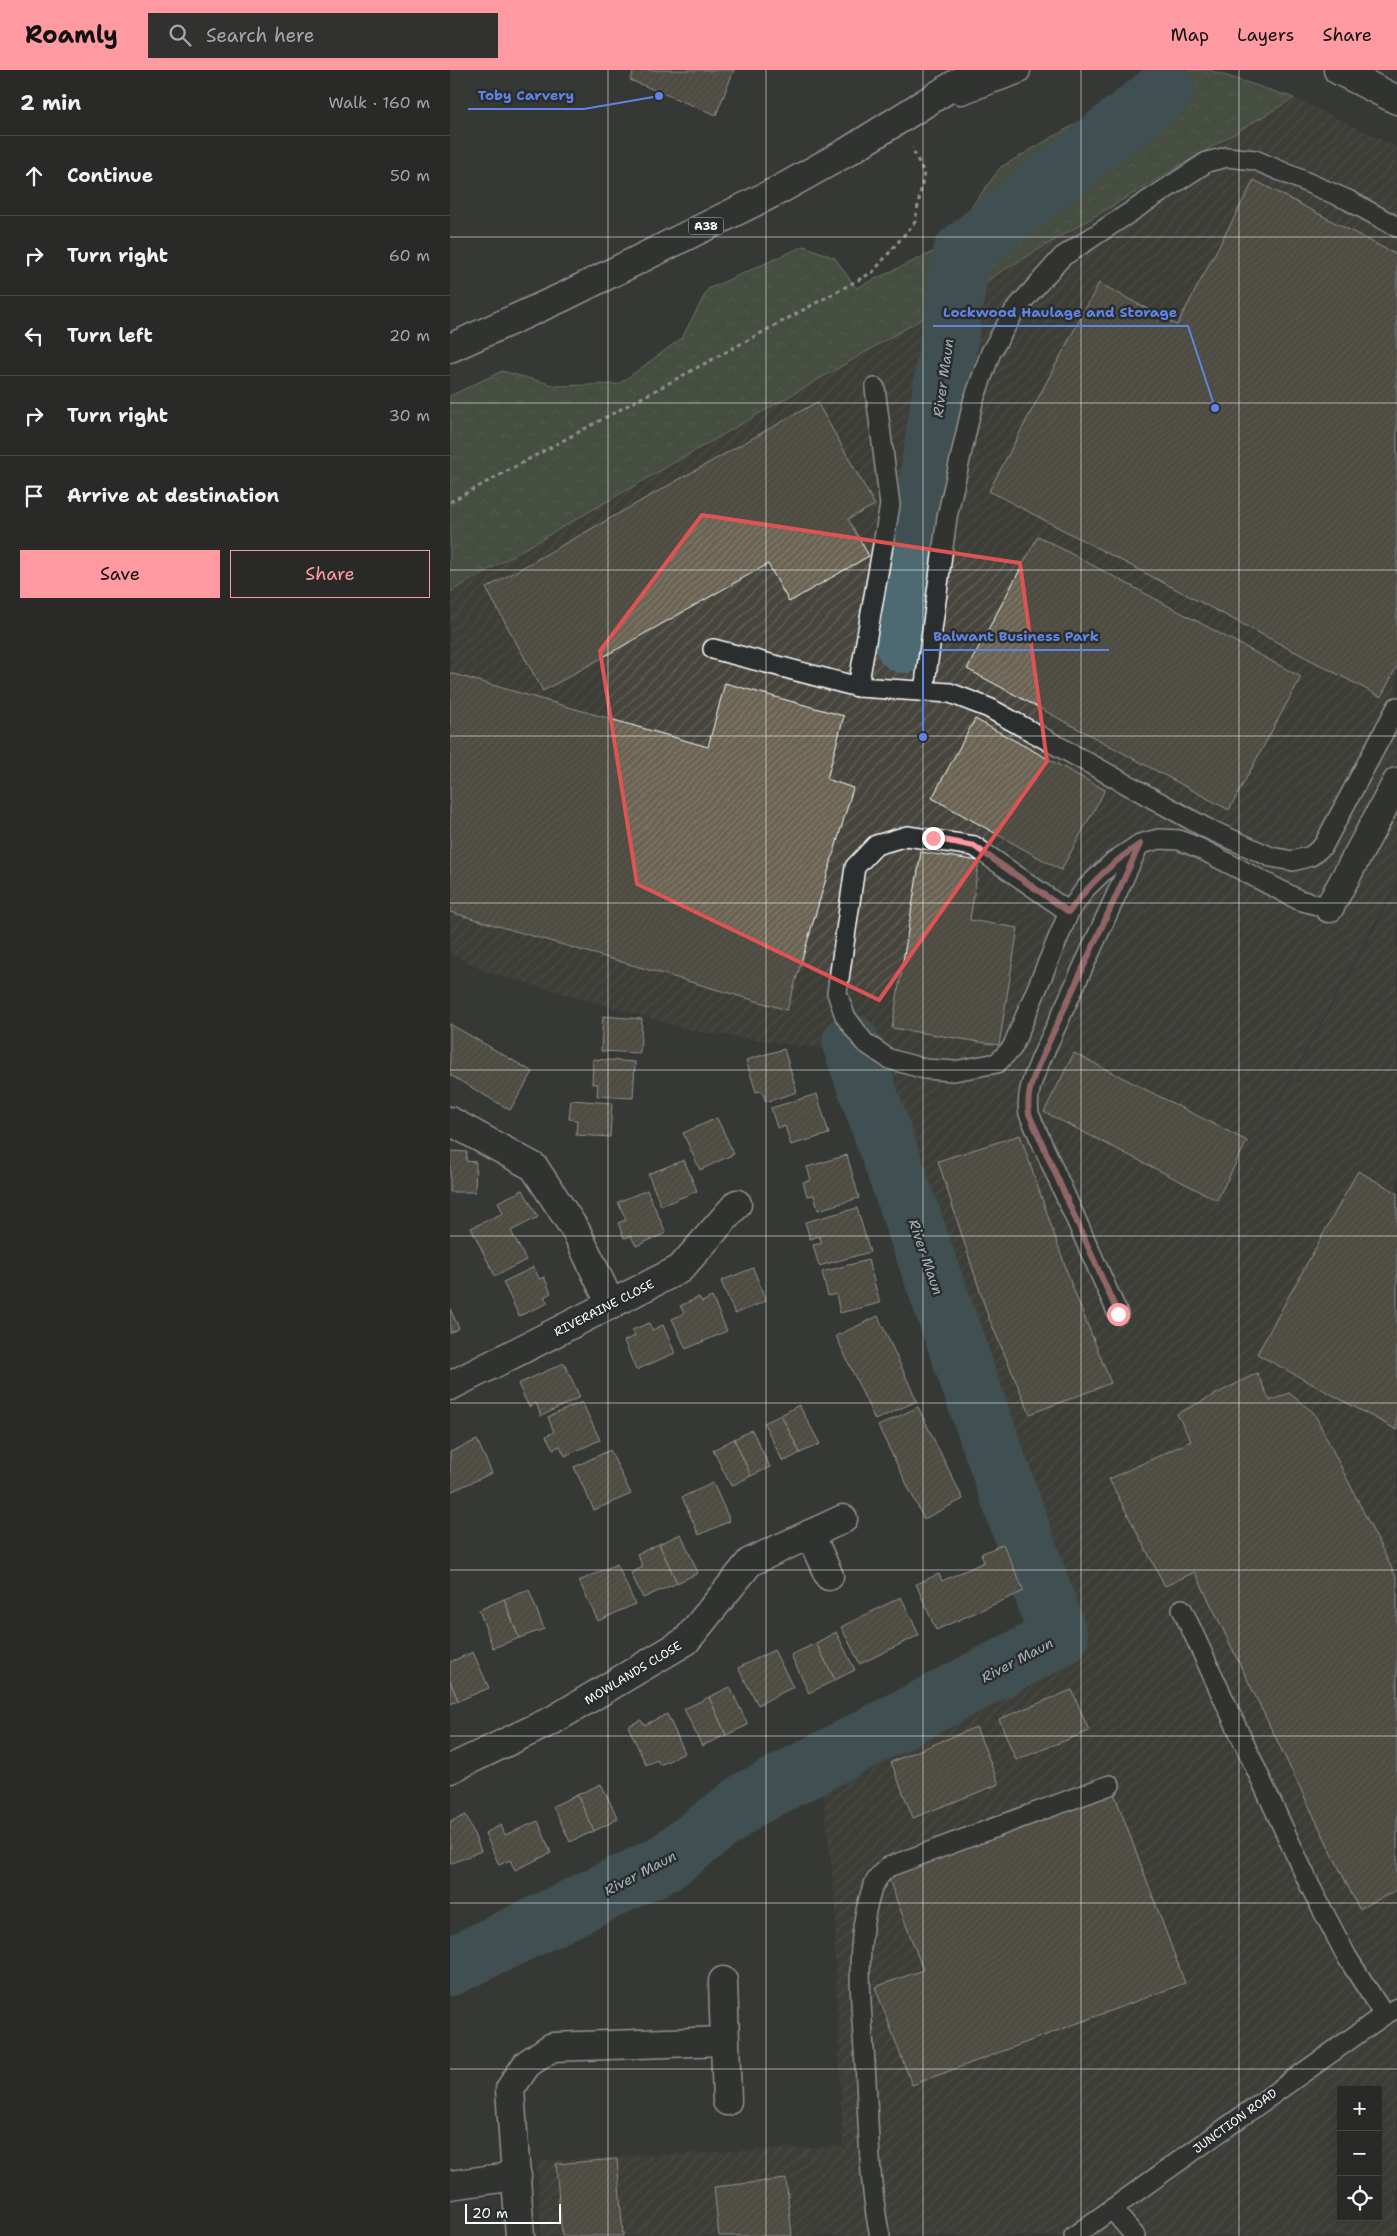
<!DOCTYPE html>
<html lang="en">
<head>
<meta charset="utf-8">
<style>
	body { margin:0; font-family:"Shantell Sans",sans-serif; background:#313230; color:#f1f3f6 }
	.controls { position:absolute; right:15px; bottom:15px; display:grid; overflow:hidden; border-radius:0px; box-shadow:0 5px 20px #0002 }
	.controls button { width:45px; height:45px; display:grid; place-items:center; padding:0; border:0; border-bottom:1px solid #454645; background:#292a28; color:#f1f3f6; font:25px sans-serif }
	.scale { position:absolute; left:15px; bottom:12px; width:96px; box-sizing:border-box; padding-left:5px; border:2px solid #fff; border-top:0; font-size:14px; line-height:18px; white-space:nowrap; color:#fff; -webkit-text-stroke:4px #2a2d2e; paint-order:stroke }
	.stop { position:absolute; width:15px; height:15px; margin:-11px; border:4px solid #ff9aa2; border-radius:50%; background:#fff }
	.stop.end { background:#ff9aa2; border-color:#fff; box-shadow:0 1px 5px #0008 }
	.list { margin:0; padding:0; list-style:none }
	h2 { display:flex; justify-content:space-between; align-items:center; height:65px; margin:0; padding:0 20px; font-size:21px }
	h2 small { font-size:16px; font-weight:400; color:#a5a7a8 }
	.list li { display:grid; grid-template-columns:32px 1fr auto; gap:15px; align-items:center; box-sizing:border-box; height:80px; padding:0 20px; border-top:1px solid #454645 }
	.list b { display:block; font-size:19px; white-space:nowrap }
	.list em { font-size:16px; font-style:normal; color:#a5a7a8 }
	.actions { display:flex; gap:10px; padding:15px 20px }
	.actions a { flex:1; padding:11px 0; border:1px solid #ff9aa2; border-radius:0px; text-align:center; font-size:18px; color:#ff9aa2 }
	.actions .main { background:#ff9aa2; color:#111 }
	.icon { flex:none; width:28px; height:28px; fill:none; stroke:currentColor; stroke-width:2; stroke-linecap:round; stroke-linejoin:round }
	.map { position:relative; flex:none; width:947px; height:2166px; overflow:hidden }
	header { display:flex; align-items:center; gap:30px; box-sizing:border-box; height:70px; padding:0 25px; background:#ff9aa2; color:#111 }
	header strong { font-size:24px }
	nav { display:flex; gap:28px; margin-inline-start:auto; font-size:18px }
	.search { width:350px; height:45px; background:#313230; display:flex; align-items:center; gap:12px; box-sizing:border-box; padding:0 18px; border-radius:0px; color:#a5a7a8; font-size:19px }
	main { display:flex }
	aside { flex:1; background:#292a28 }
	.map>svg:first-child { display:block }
	.industrial { fill:url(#industrial-furrows); fill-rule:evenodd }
	.forest { fill:url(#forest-crowns); stroke:#acb4a8 }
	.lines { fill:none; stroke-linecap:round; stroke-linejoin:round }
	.river { stroke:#4e6a73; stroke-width:58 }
	.building { fill:url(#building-hatch); stroke:#fff }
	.service-casing { stroke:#fff; stroke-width:22 }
	.minor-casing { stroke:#fff; stroke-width:31 }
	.secondary-casing { stroke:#fff; stroke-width:31 }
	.trunk-casing { stroke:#fff; stroke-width:31 }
	.path { stroke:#fff; stroke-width:3; stroke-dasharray:4 4; stroke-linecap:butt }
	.service { stroke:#2a2d2e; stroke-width:19 }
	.minor { stroke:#2a2d2e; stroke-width:28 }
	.secondary { stroke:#2a2d2e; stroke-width:28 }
	.trunk { stroke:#2a2d2e; stroke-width:28 }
	.route { stroke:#ff9aa2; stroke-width:6 }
	.marked { fill:none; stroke:#de5353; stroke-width:4; stroke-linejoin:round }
	.grid { fill:none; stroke:#fff; stroke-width:1; stroke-opacity:0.55 }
	.labels { text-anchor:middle; stroke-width:5; stroke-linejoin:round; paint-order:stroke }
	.shield { fill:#2a2d2e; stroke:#bfc0c0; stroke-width:1 }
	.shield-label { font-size:11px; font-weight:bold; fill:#fff }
	.street-label { font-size:12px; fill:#fff; stroke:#2a2d2e }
	.water-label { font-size:14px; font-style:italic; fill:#a6b4b9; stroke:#2a2d2e }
	.leader { fill:none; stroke:#6183e4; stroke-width:2 }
	.callout-dot { fill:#6183e4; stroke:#2a2d2e; stroke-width:2 }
	.callout-label { font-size:14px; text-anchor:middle; font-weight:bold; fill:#6183e4; stroke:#2a2d2e; stroke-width:5; stroke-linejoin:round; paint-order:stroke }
</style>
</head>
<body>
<header>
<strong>Roamly</strong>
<div class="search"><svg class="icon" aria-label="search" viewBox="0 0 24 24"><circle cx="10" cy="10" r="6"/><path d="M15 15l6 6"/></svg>Search here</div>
<nav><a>Map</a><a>Layers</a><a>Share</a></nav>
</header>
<main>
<aside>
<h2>2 min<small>Walk · 160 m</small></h2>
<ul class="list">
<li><svg class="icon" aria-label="ahead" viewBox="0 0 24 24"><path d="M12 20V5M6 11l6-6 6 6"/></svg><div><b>Continue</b></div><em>50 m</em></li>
<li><svg class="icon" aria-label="right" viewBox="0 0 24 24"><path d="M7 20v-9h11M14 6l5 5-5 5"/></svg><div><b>Turn right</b></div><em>60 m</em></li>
<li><svg class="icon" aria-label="left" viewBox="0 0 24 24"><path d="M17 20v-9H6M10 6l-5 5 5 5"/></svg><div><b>Turn left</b></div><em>20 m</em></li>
<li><svg class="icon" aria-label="right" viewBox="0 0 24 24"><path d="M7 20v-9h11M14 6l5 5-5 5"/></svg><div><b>Turn right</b></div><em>30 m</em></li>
<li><svg class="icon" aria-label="arrive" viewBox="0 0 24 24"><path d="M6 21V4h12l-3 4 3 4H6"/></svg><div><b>Arrive at destination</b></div></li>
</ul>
<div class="actions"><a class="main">Save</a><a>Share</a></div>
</aside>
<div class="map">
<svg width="947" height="2166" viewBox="0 0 947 2166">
	<defs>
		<pattern id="industrial-furrows" width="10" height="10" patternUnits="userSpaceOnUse" patternTransform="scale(1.25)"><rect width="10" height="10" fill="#46453e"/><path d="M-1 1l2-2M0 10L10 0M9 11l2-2" fill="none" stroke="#62615b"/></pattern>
		<pattern id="forest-crowns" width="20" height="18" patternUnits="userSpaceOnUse" patternTransform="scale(1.25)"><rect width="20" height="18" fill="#596851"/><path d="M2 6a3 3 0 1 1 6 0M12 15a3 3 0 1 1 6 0" fill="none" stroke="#727f6b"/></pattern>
		<pattern id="building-hatch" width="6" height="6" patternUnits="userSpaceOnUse" patternTransform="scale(1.25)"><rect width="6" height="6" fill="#6a6352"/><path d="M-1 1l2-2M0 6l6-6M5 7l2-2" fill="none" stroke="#807a6c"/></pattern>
	</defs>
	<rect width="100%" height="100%" fill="#373835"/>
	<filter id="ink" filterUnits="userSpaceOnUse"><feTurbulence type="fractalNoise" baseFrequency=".02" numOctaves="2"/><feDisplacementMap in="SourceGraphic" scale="10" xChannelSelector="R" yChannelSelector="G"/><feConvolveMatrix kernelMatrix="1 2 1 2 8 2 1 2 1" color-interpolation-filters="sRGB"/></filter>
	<g filter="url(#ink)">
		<path class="industrial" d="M844,28L947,77V812L702,1263L947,817V2166H91L87,2091L393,2076L385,1883L386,1839L371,1702L637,1566L593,1465L396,982L249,962L37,902L0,883V522L409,286ZM891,2020H928V2147H891Z"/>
		<path class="forest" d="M741,0H759L844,28L409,286L0,522V326L52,301L107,316L169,314L232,268L258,219L354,176L385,188L406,218L491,178L551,97L710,5Z"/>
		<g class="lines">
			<g class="river">
				<path d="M454,574L512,182L715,19"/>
				<path d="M0,1897L215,1793L298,1730L609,1568L401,973"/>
			</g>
		</g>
		<g class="building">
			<path d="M184,0H284L266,45L180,10Z"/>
			<path d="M804,110L947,185V596L931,627L539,421L649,213L727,255Z"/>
			<path d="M367,332L425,435L398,449L419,486L339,532L318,494L93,621L36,518Z"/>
			<path d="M588,466L851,607L779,740L517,599Z"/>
			<path d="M0,603L258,677L275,613L394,646L377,709L403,718L337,940L0,842Z"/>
			<path d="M525,649L655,720L611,800L482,728Z"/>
			<path d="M471,782L529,791L520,850L568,858L549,975L442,958Z"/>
			<path d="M153,946L192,949L190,983L151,981Z"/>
			<path d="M0,954L83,1002L60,1040L0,1005Z"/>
			<path d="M334,979L347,1022L316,1032L312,1021L306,1022L296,990Z"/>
			<path d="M624,983L797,1071L767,1130L594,1042Z"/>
			<path d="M143,989L185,992L183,1028L147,1026L148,1014H142Z"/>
			<path d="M367,1024L379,1064L341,1075L335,1056L327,1058L321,1038Z"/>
			<path d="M121,1030L162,1033L160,1067L126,1065L127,1050L119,1049Z"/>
			<path d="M267,1048L284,1084L250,1100L233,1063Z"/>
			<path d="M570,1065L622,1216L661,1313L580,1344L538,1246L488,1091Z"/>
			<path d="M0,1081L17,1082L16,1091L26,1092L25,1122H0Z"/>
			<path d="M397,1085L409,1128L368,1140L364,1125L357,1126L353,1112L361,1110L357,1097Z"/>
			<path d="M234,1090L247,1121L211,1136L198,1104Z"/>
			<path d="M908,1101L947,1123V1360L807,1284Z"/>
			<path d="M73,1120L88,1147L61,1161L76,1190L45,1206L21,1158L53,1143L48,1132Z"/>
			<path d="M197,1120L216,1163L186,1176L181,1166L174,1168L168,1153L176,1150L168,1132Z"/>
			<path d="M407,1138L420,1182L369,1196L363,1175L372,1173L369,1166L360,1169L355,1152Z"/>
			<path d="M418,1190L430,1233L390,1243L386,1224L378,1226L372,1202Z"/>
			<path d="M84,1197L89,1209L94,1207L101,1223L94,1227L98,1233L69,1246L53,1212Z"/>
			<path d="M303,1198L316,1231L285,1244L271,1211Z"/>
			<path d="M249,1227L252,1232L262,1227L277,1261L236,1279L222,1249L234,1243L230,1236Z"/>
			<path d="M0,1239L9,1258L0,1263Z"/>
			<path d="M428,1246L467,1331L425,1350L386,1266Z"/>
			<path d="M199,1253L202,1260L213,1255L225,1283L186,1300L174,1271L185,1266L182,1260Z"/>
			<path d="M114,1293L130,1327L91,1346L86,1333L79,1337L68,1314Z"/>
			<path d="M807,1303L820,1331L839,1323L864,1343L947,1509V1820L909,1839L745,1502L715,1516L659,1409L741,1371L727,1344Z"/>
			<path d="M132,1332L150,1370L115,1386L110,1376L103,1379L96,1366L104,1362L98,1347Z"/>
			<path d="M349,1335L370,1374L350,1383L331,1345Z"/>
			<path d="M468,1337L513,1429L474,1449L428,1356Z"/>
			<path d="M331,1345L350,1383L333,1392L314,1353Z"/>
			<path d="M302,1360L320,1397L301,1406L284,1369Z"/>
			<path d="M284,1369L301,1406L281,1416L263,1380Z"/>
			<path d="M27,1370L42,1403L0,1422V1382Z"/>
			<path d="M160,1380L181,1424L144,1440L124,1397Z"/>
			<path d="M263,1413L280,1451L249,1465L232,1427Z"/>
			<path d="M231,1464L248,1503L227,1513L209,1474Z"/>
			<path d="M209,1474L227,1513L193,1528L181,1503L193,1497L187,1484Z"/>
			<path d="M553,1474L574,1521L486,1560L466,1514L489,1504L492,1511L534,1492L531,1484Z"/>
			<path d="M167,1494L185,1534L148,1551L129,1511Z"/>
			<path d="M79,1520L94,1559L69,1568L54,1529Z"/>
			<path d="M451,1527L469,1565L410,1594L391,1557Z"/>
			<path d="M54,1529L69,1568L43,1578L29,1540Z"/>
			<path d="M386,1562L405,1600L385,1610L366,1573Z"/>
			<path d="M366,1573L385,1610L359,1623L341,1585Z"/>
			<path d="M324,1580L343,1617L308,1635L288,1598Z"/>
			<path d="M23,1582L39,1618L8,1631L0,1611V1592Z"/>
			<path d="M0,1611L8,1631L0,1634Z"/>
			<path d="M280,1617L298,1655L276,1665L259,1627Z"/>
			<path d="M622,1620L639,1661L566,1690L549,1649Z"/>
			<path d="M259,1627L276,1665L252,1676L234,1639Z"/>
			<path d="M217,1644L235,1683L210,1695L207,1690L196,1695L178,1656L191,1650L194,1655Z"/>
			<path d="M526,1657L549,1714L463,1748L441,1692Z"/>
			<path d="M151,1714L168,1749L144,1761L127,1725Z"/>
			<path d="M663,1720L735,1913L462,2015L425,1917L473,1900L437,1804Z"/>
			<path d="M127,1725L144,1761L120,1772L103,1736Z"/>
			<path d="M16,1745L31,1781L0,1794V1752Z"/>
			<path d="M88,1751L101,1783L65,1800L60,1790L49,1795L35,1763L51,1755L55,1765Z"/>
			<path d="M167,2089L173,2166H112L106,2094Z"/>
			<path d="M336,2109L342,2166H269L264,2117Z"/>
		</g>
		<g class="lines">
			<defs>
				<g id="service">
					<path d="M263,579L408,617L500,623L539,638L756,758L821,787L843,791L861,786L873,776L947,637"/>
					<path d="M408,617L440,435L425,318"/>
					<path d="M474,621L497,447L523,332L541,282L565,240L612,187L757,92L777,87L805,90L898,130L947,157"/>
					<path d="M619,842L524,776L457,766L426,775L405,797L387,923L395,946L414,972L439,989L475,999L504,1001L547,993L562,978L619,842L636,818L663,792L690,774L709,769L729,770L749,778L849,830L879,838"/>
					<path d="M668,1244L579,1044C576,1023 583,1008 591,989L689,775"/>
					<path d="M732,1539L861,1818L897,1887L934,1945"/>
					<path d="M662,2139L685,2166"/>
					<path d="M430,2166C419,2115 419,2062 416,2011C413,1949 402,1881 421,1822C424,1811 430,1804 438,1797L660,1715"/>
					<path d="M624,2166L934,1945L947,1938"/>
				</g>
				<g id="minor">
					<path d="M879,838L947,712"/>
					<path d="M0,1051L84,1097L126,1161L161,1235"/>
					<path d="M0,1316L230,1199L287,1134"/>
					<path d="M360,1464L379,1506"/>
					<path d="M0,1699L103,1650L236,1571L300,1492L393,1449"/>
					<path d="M273,1911L277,2031"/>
					<path d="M0,2115L67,2106"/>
					<path d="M70,2166L60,2019L77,1994L102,1977L274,1971"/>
				</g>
				<path id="secondary" d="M888,0L947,30"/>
				<g id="trunk">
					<path d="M511,20L566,0"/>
					<path d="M0,278L113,227L329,120L397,82L528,0"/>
				</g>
			</defs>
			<use href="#service" class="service-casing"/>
			<use href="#minor" class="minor-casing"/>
			<use href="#secondary" class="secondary-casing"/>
			<use href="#trunk" class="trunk-casing"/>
			<path class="path" d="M0,432L423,202L465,152L474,103L462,78"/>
			<use href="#service" class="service"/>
			<use href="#minor" class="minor"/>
			<use href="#secondary" class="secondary"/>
			<use href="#trunk" class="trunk"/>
		</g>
	</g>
	<g class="lines" filter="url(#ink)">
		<path class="route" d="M483,768L524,776L619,842C639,814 661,793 690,774L591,989C583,1008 576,1023 579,1044L668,1244"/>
	</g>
	<path d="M0 0H947V2166H0ZM252,445L570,493L597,691L429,930L187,814L150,581Z" fill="#373835" fill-opacity=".55" fill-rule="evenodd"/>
	<path class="marked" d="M252,445L570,493L597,691L429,930L187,814L150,581Z"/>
	<path class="grid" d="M158,0V2166M316,0V2166M473,0V2166M631,0V2166M789,0V2166M0,167H947M0,333H947M0,500H947M0,666H947M0,833H947M0,1000H947M0,1166H947M0,1333H947M0,1500H947M0,1666H947M0,1833H947M0,1999H947"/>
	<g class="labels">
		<rect class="shield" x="238.5" y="147.5" width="35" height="17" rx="4"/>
		<g class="shield-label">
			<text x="256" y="160">A38</text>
		</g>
		<g class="street-label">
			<text transform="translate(154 1238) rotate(-27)" y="4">RIVERAINE CLOSE</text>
			<text transform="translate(183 1603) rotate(-31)" y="4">MOWLANDS CLOSE</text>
			<text transform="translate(785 2051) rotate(-36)" y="4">JUNCTION ROAD</text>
		</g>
		<g class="water-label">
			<text transform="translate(493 308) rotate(-82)" y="5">River Maun</text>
			<text transform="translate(476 1187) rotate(71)" y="5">River Maun</text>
			<text transform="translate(567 1590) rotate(-28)" y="5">River Maun</text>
			<text transform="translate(190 1803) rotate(-28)" y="5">River Maun</text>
		</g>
	</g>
	<path class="leader" d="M209 26L134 39H18M765 338L738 256H483M473 667L473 580H659"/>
	<g class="callout-dot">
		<circle cx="209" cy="26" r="5"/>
		<circle cx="765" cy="338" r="5"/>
		<circle cx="473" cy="667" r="5"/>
	</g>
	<g class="callout-label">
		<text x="76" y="30">Toby Carvery</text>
		<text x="610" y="247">Lockwood Haulage and Storage</text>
		<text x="566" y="571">Balwant Business Park</text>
	</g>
</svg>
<div class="controls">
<button>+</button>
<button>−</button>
<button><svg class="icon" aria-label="locate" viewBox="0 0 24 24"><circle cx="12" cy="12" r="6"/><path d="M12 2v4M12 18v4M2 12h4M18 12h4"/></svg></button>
</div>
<div class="scale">20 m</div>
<div class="stop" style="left:668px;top:1244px"></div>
<div class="stop end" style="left:483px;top:768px"></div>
</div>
</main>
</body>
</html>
